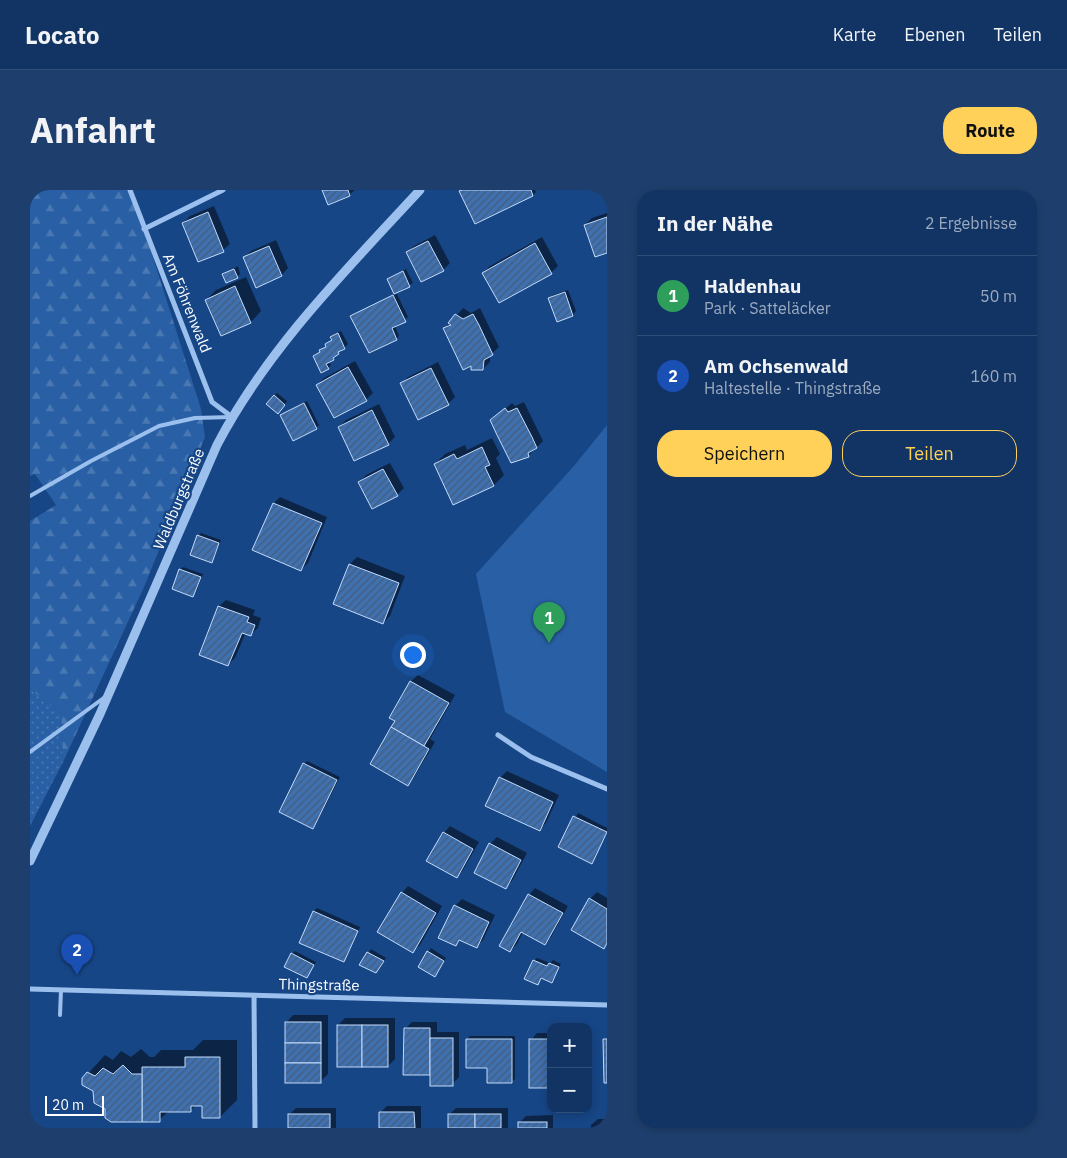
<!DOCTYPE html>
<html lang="de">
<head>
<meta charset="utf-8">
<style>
	body { margin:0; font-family:"IBM Plex Sans",sans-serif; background:#1e3f6d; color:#f1f3f6 }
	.controls { position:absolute; right:15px; bottom:15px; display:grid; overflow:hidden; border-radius:10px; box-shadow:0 2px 8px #0003 }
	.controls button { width:45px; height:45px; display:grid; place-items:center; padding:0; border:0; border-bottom:1px solid #304f78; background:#113464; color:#f1f3f6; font:25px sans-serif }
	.scale { position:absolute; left:15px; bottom:12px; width:59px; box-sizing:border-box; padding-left:5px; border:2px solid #fff; border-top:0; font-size:14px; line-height:18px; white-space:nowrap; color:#fff; -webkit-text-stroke:4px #174686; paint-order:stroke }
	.you { position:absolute; left:382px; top:464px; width:18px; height:18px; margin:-12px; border:4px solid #fff; border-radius:50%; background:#1a73e8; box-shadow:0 0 0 8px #1a73e833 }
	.badge { display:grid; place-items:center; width:32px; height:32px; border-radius:50%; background:#ffd159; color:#fff; font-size:16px; font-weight:700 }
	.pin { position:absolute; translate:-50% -41px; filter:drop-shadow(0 1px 2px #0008) }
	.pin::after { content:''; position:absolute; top:26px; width:18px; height:15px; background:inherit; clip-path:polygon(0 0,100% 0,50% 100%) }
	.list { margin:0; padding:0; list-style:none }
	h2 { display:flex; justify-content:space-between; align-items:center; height:65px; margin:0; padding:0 20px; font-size:21px }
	h2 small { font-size:16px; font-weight:400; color:#9caabf }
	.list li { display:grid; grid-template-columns:32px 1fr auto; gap:15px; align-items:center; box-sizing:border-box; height:80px; padding:0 20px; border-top:1px solid #304f78 }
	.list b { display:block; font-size:19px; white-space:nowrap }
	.list p { margin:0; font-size:16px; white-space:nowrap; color:#9caabf }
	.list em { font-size:16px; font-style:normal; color:#9caabf }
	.actions { display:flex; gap:10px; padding:15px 20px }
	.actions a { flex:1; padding:11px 0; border:1px solid #ffd159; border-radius:20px; text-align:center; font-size:18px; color:#ffd159 }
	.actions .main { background:#ffd159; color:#111 }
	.map { position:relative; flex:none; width:577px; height:938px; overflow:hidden; border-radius:20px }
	header { display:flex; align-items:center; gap:30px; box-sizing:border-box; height:70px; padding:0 25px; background:#113464; border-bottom:1px solid #304f78 }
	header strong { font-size:24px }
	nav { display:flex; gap:28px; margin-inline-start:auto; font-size:18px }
	.intro { display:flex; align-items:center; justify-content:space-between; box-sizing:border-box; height:120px; padding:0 30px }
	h1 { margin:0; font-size:35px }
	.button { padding:12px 22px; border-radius:20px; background:#ffd159; color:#111; font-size:18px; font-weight:700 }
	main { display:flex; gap:30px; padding:0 30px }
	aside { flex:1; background:#113464; border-radius:20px; box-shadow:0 2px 8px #0003 }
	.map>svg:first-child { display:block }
	.grass { fill:url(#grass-dots) }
	.forest { fill:url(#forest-firs) }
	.garden { fill:#2960a5 }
	.shadow { fill:#0007 }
	.building { fill:url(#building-hatch); stroke:#c2dbfa }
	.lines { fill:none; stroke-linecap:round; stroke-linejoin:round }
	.service { stroke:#9cc0ee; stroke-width:4 }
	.minor { stroke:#9cc0ee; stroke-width:5 }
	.tertiary { stroke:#9cc0ee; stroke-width:9 }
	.labels { text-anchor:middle; stroke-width:4.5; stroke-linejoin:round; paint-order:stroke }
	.street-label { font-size:15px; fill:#fff; stroke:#174686 }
</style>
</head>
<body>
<header>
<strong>Locato</strong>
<nav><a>Karte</a><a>Ebenen</a><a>Teilen</a></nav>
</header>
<div class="intro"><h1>Anfahrt</h1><a class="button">Route</a></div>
<main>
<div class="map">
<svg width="577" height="938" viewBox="0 0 577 938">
	<defs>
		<pattern id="grass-dots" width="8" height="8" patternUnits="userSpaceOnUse" patternTransform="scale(1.25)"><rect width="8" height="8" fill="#2960a5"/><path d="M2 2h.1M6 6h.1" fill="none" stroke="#4978b2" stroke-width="1.8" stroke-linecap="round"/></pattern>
		<pattern id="forest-firs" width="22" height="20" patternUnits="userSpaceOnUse" patternTransform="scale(1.25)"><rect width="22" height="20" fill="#2960a5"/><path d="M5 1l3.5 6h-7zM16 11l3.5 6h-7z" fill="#4978b2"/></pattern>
		<pattern id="building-hatch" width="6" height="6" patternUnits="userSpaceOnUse" patternTransform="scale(1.25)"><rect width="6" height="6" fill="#3f70b0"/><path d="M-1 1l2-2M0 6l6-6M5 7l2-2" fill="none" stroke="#465c79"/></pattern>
	</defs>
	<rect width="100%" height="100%" fill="#174686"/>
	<path class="grass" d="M0,499L31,524L33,572L0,636Z"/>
	<path class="forest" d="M0,0H100L114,39L171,219L175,247L114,397L33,572L31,524L0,499V331L26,315L5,284L0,286Z"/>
	<path class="garden" d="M577,235V582L475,522L446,384L544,276Z"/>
	<g class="shadow">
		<path d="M294,0H325L319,5Z"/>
		<path d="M432,0H505L506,2L503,5L446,33Z"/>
		<path d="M184,16L200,54L193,60L153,33L160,26Z"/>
		<path d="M577,23V62L555,35L562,28Z"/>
		<path d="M405,45L420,73L413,80L377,62L384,56Z"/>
		<path d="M512,47L528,76L521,83L469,111L453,83L460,76Z"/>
		<path d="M246,50L258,78L252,85L227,96L214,68L221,61Z"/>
		<path d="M208,76L210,84L207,87L194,84Z"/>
		<path d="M376,79L383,93L368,101L359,89Z"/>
		<path d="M216,87L231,121L221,132L191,144L176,110L186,100Z"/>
		<path d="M538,100L546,121L543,125L528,130L520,108L523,105Z"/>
		<path d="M367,104L378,127L365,136L369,146L366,149L321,126Z"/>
		<path d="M433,118L441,123L450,118L469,157L460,165V172L453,179L442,174L415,139Z"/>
		<path d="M311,141L318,154L310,162L307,156L306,166L299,171L301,175L298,178L284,166L297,156L296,154L302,149V148L305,144Z"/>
		<path d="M325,171L343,203L336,210L287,195L294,188Z"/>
		<path d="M408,172L425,207L418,214L371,194L378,187Z"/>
		<path d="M247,203L257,211L251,220L244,206Z"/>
		<path d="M277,211L289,235L286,238L252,225Z"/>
		<path d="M494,212L513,251L498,266L462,230L482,213L485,216Z"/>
		<path d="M349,214L365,247L358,254L309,237L316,230Z"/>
		<path d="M462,248L470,264L466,268L474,285L464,295L424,314L405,274L415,264L435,255L437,260Z"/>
		<path d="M360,273L374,298L367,305L329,292L336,285Z"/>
		<path d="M250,307L297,327L278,373L271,380L244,313Z"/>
		<path d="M171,343L191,350L184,368L181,371L168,346Z"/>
		<path d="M327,367L375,386L360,426L353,433L305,413L320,374Z"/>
		<path d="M153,377L173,384L166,402L163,405L150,380Z"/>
		<path d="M196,410L225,420L223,425L231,428L228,438L221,444L216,442L205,468L198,475L171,464L189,416Z"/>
		<path d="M388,485L425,505L400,549L405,552L384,587L378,594L342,574L366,531L361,528L381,491Z"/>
		<path d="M277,571L310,587L286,634L283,638L274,574Z"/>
		<path d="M477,581L529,605L516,633L509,640L470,588Z"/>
		<path d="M548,623L577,638V644L561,672L530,656Z"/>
		<path d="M420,636L449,652L433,680L427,687L414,643Z"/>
		<path d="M467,647L497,663L482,691L475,697L460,654Z"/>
		<path d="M378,696L412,716L390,755L383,761L372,703Z"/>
		<path d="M505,698L538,716L521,747L515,754L493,742L487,754L480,761L499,705Z"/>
		<path d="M567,702L577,708V754L573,757L560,709Z"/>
		<path d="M432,709L465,725L453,750L446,757L431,749L426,755L425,716Z"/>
		<path d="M287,718L330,737L316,768L313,771L271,752L284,721Z"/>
		<path d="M401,758L416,768L408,782L398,762Z"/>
		<path d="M341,759L356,768L349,778L330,775Z"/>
		<path d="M265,761L286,772L277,786L262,764Z"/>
		<path d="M507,768L520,773L523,770L531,774L521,791L513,787L508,793L504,771Z"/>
		<path d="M263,825H298V884L291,891L257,832Z"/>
		<path d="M315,828H365V869L358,876L308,835Z"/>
		<path d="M382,832H407V842H429V887L422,894L401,884L375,839Z"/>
		<path d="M507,843H521V897L501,850Z"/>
		<path d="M440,846H485V889L481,892L437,849Z"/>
		<path d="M173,850H207V910L190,927L173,915H166L160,921H139L129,930L77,918L65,901L53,889L75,865L83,870L91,861L101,867L111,859L120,867H124L131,860H163Z"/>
		<path d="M357,916H391V938H351L350,923Z"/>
		<path d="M266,918H306V938H259V925Z"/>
		<path d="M426,918H478V938H420V924Z"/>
		<path d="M523,925V938H489V933L496,926Z"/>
		<path d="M568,929H577V938H561V935Z"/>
	</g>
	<g class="building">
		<path d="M292,0H318L320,6L298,15Z"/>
		<path d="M432,0H501L503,6L445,34L429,1Z"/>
		<path d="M178,22L194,62L168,72L152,33Z"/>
		<path d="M577,27V63L565,67L554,35Z"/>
		<path d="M398,51L414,81L391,92L376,62Z"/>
		<path d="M505,53L522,84L469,113L452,83Z"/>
		<path d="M239,56L252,86L226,98L213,67Z"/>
		<path d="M204,79L208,88L196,93L192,84Z"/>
		<path d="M373,81L380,97L364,104L357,89Z"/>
		<path d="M205,96L221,133L191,146L175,110Z"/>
		<path d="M535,102L543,126L527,132L518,108Z"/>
		<path d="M363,105L376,132L362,138L367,150L339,163L320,126Z"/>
		<path d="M425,124L433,129L443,124L449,135L463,165L454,170L453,180H441V176L433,180L413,138L421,135L418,133Z"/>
		<path d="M308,143L315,159L308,162L309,164L303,168L304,170L296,174L299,179L291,183L283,166L290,162L289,160L296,157L295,154L302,150L300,147Z"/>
		<path d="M318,177L337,211L304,228L286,195Z"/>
		<path d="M401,178L419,215L388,230L370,193Z"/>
		<path d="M244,205L255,215L248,224L236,214Z"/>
		<path d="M274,213L287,239L263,251L250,225Z"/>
		<path d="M475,218L478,222L487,218L502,247L507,258L498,263L499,267L481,273L467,245L460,230Z"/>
		<path d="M342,220L359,255L324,271L308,237Z"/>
		<path d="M452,257L460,275L455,277L464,296L423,315L404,274L424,264L427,269Z"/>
		<path d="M353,279L368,306L342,319L328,292Z"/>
		<path d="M243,313L292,333L271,381L222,360Z"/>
		<path d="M167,345L189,353L182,373L160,365Z"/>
		<path d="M319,374L369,393L353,434L303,414Z"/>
		<path d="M149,379L171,387L163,407L142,399Z"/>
		<path d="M188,416L219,427L217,432L225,435L221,446L212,443L198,476L169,465Z"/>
		<path d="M380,491L419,513L394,556L361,537L365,531L359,528Z"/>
		<path d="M361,537L399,559L378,596L340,574Z"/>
		<path d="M273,573L307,590L283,639L249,622Z"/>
		<path d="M469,587L523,612L510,641L455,616Z"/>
		<path d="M543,626L577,642L562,674L528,657Z"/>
		<path d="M413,642L443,659L427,688L396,671Z"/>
		<path d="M459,653L491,670L476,699L444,683Z"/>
		<path d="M371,702L406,723L383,763L347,742Z"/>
		<path d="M498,704L533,723L515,755L491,742L480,762L469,756Z"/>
		<path d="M559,708L577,719V753L574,759L541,740Z"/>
		<path d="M424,715L459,732L447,758L429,750L426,756L408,748Z"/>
		<path d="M283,721L328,741L314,772L269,753Z"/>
		<path d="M397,761L414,771L405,787L388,777Z"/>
		<path d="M337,762L354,771L346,783L329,775Z"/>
		<path d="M261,763L284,775L277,788L254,777Z"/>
		<path d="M503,770L517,776L519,773L529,777L522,793L511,788L508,795L494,789Z"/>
		<rect x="255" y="832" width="36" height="21"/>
		<rect x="307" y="835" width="25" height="42"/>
		<rect x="332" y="835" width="26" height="42"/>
		<path d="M374,838H400V885H373Z"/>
		<rect x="400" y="848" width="23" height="48"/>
		<path d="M436,849H482V893H457V878H436Z"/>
		<rect x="499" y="849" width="22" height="49"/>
		<path d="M573,849H577V893H574Z"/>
		<rect x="255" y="853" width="36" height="20"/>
		<path d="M155,867H190V928H172V916H161V922H130V932H112V877H155Z"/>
		<rect x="255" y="873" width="36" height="20"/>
		<path d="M93,875L102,884H112V932H81L75,928V919L64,913L63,901L52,895V888L57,882L65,886L73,878L83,884Z"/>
		<path d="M349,922H384L385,938H349Z"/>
		<rect x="258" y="924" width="42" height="14"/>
		<rect x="418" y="924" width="27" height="14"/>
		<rect x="445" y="924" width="26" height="14"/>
		<rect x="488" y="932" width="29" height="6"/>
	</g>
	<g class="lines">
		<g class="service">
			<path d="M0,306L61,271L129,236L165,228L202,227"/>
			<path d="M0,562L75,507"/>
			<path d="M30,825L31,800"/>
		</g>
		<g class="minor">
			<path d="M100,0L182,212L202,227"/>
			<path d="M114,39L193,0"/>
			<path d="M468,545L501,567L577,599"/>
			<path d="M0,799L577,815"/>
			<path d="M224,806L225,938"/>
		</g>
		<path class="tertiary" d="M0,671L70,524L187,255C237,159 317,79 390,0"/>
	</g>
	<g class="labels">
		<g class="street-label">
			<text transform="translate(157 113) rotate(68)" y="5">Am Föhrenwald</text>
			<text transform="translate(149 309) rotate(-67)" y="5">Waldburgstraße</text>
			<text transform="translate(289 795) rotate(1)" y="5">Thingstraße</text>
		</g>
	</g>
</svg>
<div class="controls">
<button>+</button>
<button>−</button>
</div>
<div class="scale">20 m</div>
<div class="you"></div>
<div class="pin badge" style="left:519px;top:453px;background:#2e9e5b">1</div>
<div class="pin badge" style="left:47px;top:785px;background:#1a4fb4">2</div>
</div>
<aside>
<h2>In der Nähe<small>2 Ergebnisse</small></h2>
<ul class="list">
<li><span class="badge" style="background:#2e9e5b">1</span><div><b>Haldenhau</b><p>Park · Satteläcker</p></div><em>50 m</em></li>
<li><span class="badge" style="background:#1a4fb4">2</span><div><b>Am Ochsenwald</b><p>Haltestelle · Thingstraße</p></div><em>160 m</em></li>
</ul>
<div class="actions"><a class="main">Speichern</a><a>Teilen</a></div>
</aside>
</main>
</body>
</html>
